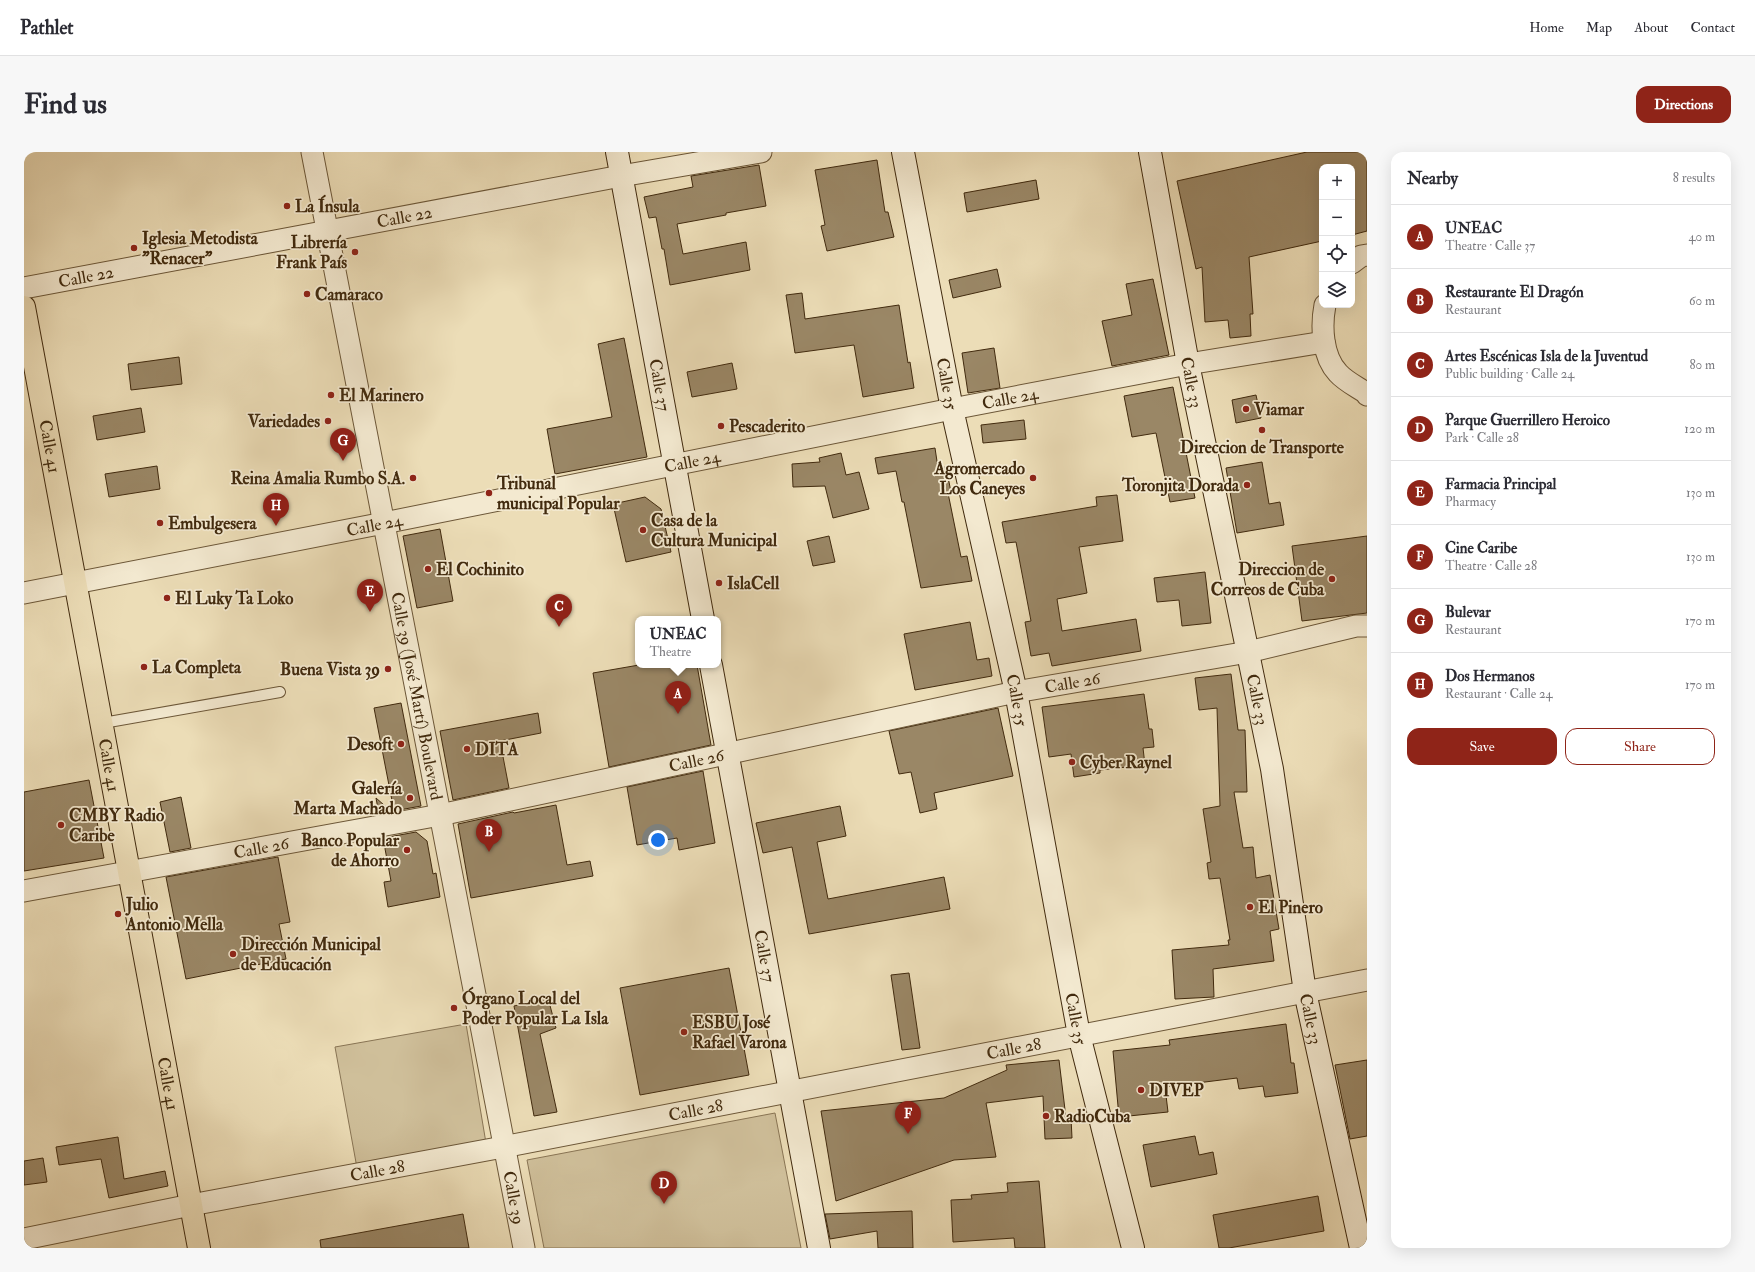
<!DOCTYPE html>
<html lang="en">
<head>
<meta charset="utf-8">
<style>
	body { margin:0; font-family:"IM FELL Double Pica",serif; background:#f7f7f7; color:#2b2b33 }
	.controls { position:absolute; right:12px; top:12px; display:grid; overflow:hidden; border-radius:8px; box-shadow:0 4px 16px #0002 }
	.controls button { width:36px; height:36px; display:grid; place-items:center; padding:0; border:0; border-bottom:1px solid #e1e1e2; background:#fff; color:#2b2b33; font:20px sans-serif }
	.you { position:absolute; left:634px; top:688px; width:14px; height:14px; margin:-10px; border:3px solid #fff; border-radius:50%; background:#1a73e8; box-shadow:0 0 0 6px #1a73e833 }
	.badge { display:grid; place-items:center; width:26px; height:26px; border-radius:50%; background:#8f2418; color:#fff; font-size:13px; font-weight:700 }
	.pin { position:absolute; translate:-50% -33px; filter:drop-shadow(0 1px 2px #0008) }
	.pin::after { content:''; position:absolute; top:21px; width:14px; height:12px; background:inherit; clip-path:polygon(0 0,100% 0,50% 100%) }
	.popup { position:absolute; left:611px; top:464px; width:86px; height:52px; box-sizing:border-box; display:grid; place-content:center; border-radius:8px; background:#fff; filter:drop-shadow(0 1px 3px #0005); font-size:13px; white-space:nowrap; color:#7c7c81 }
	.popup b { font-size:15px; color:#2b2b33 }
	.popup::after { content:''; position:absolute; left:50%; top:100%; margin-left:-8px; border:8px solid transparent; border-top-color:#fff }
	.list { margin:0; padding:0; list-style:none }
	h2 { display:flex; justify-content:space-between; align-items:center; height:52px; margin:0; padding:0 16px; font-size:17px }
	h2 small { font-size:13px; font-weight:400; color:#7c7c81 }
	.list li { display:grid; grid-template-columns:26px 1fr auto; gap:12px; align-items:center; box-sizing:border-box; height:64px; padding:0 16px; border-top:1px solid #e1e1e2 }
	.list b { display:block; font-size:15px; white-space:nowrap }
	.list p { margin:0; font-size:13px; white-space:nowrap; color:#7c7c81 }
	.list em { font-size:13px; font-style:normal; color:#7c7c81 }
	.actions { display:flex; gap:8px; padding:12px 16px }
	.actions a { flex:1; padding:9px 0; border:1px solid #8f2418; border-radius:12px; text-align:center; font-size:14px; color:#8f2418 }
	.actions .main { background:#8f2418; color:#fff }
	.icon { flex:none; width:22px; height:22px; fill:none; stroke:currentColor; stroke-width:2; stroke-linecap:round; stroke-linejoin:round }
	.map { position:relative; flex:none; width:1343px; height:1096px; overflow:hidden; border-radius:12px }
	header { display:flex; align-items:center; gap:24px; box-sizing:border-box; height:56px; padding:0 20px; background:#fff; border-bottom:1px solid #e1e1e2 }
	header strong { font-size:19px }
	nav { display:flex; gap:22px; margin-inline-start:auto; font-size:14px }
	.intro { display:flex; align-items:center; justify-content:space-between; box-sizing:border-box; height:96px; padding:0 24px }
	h1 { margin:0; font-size:28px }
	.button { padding:10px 18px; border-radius:12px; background:#8f2418; color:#fff; font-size:14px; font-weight:700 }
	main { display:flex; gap:24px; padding:0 24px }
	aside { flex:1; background:#fff; border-radius:12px; box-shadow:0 4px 16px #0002 }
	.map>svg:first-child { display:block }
	.green { fill:#cfbf9a; stroke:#887454 }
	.building { fill:#9a8766; stroke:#412a0e }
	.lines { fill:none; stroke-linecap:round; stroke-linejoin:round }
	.lane-casing { stroke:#6c5738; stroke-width:12 }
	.street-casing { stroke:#6c5738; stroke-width:23 }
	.secondary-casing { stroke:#412a0e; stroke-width:24 }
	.primary-casing { stroke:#412a0e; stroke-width:24 }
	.lane { stroke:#f3e9d0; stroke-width:10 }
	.street { stroke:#f3e9d0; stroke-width:21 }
	.secondary { stroke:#f3e9d0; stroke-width:22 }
	.primary { stroke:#ecddb7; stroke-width:22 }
	.poi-dot { fill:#8f2418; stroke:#f3e9d0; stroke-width:1.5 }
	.labels { text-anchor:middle; stroke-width:3.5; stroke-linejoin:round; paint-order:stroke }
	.poi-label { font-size:17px; font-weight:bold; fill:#412a0e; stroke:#f3e9d0; text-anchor:start }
	.street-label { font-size:17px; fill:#412a0e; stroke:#f3e9d0 }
</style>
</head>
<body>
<header>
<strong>Pathlet</strong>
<nav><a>Home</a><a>Map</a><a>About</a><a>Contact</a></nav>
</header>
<div class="intro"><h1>Find us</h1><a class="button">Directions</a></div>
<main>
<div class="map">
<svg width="1343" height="1096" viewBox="0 0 1343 1096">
	<rect width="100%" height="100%" fill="#ecddb7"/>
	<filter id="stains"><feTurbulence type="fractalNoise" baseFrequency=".005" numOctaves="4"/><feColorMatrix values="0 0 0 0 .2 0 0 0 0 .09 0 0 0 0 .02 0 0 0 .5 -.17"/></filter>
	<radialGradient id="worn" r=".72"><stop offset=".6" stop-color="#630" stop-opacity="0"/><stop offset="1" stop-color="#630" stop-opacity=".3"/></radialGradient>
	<g class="green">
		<path d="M442,872L463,997L333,1016L311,895Z"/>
		<path d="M751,961L777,1096H520L503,1008Z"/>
	</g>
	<g class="building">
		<path d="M1283,0H1343V79L1328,83V15H1298V89L1225,105L1229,162H1226L1227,184L1206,186L1204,168L1181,170L1178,115L1172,117L1153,29Z"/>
		<path d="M853,8L861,60H864L870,85L803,99L797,74L801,73L791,18Z"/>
		<path d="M735,13L742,54L702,61V63L653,72L659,102L722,90L726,118L646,133L640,97H638L632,65L625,66L620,45L669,35L667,24Z"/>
		<path d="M1012,28L1015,47L943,60L940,41Z"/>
		<path d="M973,117L977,135L929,146L925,128Z"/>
		<path d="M1129,127L1145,203L1088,214L1078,169L1108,163L1102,132Z"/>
		<path d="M778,141L781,167L875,153L884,211L886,210L890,236L839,245L830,193L771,201L762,143Z"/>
		<path d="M600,186L623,305L531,322L523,277L588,265L574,192Z"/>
		<path d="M970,196L976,236L944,241L938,201Z"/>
		<path d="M155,205L158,232L107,238L104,212Z"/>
		<path d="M708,211L713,237L668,245L663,220Z"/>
		<path d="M1149,235L1171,346L1146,350L1132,281L1108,285L1100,244Z"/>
		<path d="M1232,243L1237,266L1212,271L1208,248Z"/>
		<path d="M117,256L121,280L73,288L69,264Z"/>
		<path d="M1000,268L1002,287L959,291L957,273Z"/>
		<path d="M911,296L914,316L922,315L927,340L924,341L937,405L943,404L948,429L897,436L880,350H878L872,319L854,322L851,306Z"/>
		<path d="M817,301L822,323L835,320L845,357L809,366L801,334L769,335L768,312L796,310L795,306Z"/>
		<path d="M1238,310L1245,352L1256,350L1260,373L1213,381L1202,316Z"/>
		<path d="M133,314L136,337L85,345L81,322Z"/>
		<path d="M1093,343L1099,389L1055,395L1063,441L1033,447L1038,479L1112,467L1117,499L1028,514L1025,501L1007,504L1001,470L1007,469L992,390L982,391L978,370L1073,354L1072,345Z"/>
		<path d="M621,345L637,357L647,400L602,410L589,352Z"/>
		<path d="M416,377L429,449L393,456L379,384Z"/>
		<path d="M805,384L811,410L789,414L783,389Z"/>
		<path d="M1343,384V461L1278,469L1268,394Z"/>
		<path d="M1181,420L1187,471L1158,474L1155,448L1133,450L1130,426Z"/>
		<path d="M946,470L953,508L965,506L968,524L891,538L880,482Z"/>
		<path d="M615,513H673L687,593L585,615L569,521Z"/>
		<path d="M1207,522L1214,578H1221L1223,640H1210L1219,696L1229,695L1232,726L1246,723L1255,777L1246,779L1250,809L1189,817L1190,845L1151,847L1148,798L1205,793L1204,788H1206L1196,726L1185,727L1183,711L1187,710L1179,657L1196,654L1193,556L1175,558L1171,526Z"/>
		<path d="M1120,542L1125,577H1128L1130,595L1119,596L1121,613L1076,618V621L1050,625L1047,602L1025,605L1018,555Z"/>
		<path d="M377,551L397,654L370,659L350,556Z"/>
		<path d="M974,556L989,624L910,641L913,657L896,661L887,620L875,622L865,579Z"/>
		<path d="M514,561L517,581L476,589L485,636L429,648L416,579Z"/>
		<path d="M679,619L691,691L655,698L653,686L613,693L603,635Z"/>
		<path d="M65,628L80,706L0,719V640Z"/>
		<path d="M157,645L167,696L146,700L136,650Z"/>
		<path d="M352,646L368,660L355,662Z"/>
		<path d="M532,653L543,713L566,709L569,724L447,746L434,672L489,660L490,661Z"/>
		<path d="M816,654L822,684L793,690L804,747L920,725L926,757L785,782L768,695L739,701L732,671Z"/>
		<path d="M392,680L403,689L409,722L412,721L416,745L364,755L360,730L367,729L359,686Z"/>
		<path d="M254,705L266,770L255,772L262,807L162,827L142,725Z"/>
		<path d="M705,816L725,923L616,943L596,836Z"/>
		<path d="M885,821L896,896L878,898L867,823Z"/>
		<path d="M524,846L532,876L516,882L533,960L510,964L490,854Z"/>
		<path d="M1262,872L1267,911H1270L1274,941L1241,945L1239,934L1215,937L1213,926L1141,935L1144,960L1095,965L1089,899L1146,893L1145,888Z"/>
		<path d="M1035,908L1042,966H1047L1048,986L1021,987L1019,944L962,951L972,1005L930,1008L812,1049L797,959L920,946L983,918L982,913Z"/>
		<path d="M1343,908V984L1326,987L1311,913Z"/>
		<path d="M1171,984L1175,1003L1189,1000L1193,1022L1127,1035L1119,993Z"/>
		<path d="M94,985L100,1027L141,1019L144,1034L85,1046L77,1007L35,1013L32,995Z"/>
		<path d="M19,1006L23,1030L0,1033V1009Z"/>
		<path d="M1015,1029L1021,1096H991L990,1086L929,1090L927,1048L948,1047L947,1043L984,1040L983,1031Z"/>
		<path d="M1294,1044L1300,1079L1205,1096H1195L1189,1063Z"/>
		<path d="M888,1059L889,1096H854L853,1079L806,1087L801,1062Z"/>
		<path d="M439,1062L445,1096H297L296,1088Z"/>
	</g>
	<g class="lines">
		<defs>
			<path id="lane" d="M79,571L256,540"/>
			<g id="street">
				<path id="s1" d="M288,0L500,1096"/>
				<path d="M1328,111L1337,104L1343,103"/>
				<path id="s2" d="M0,136L597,24L737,0"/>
				<path d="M1301,153C1297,174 1298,204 1314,221C1321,229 1333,235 1342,241L1343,243"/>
				<path id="s3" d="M0,441L360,371L928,257L1164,212L1300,190"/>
				<path id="s4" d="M0,739L416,663L992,540L1224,500L1332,474H1343"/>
				<path id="s5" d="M0,1087L167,1053L479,995L1343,828"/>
			</g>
			<g id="secondary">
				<path id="s6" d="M593,0L679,467"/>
				<path id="s7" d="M879,0L928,257L992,540L1055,883L1109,1096"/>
				<path id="s8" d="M1126,0L1164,212L1248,617L1281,840L1337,1096"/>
				<path id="s9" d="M687,513L795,1096"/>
			</g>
			<g id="primary">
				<path id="s10" d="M0,155C59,468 116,782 175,1096"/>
			</g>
		</defs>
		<use href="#lane" class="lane-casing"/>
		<use href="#street" class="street-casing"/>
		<use href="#secondary" class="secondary-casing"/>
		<use href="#primary" class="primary-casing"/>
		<use href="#lane" class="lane"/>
		<use href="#street" class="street"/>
		<use href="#secondary" class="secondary"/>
		<use href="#primary" class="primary"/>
	</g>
	<g class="poi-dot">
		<circle cx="263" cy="54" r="4"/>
		<circle cx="110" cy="96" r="4"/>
		<circle cx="331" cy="100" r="4"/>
		<circle cx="283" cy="142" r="4"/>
		<circle cx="307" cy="243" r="4"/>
		<circle cx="1222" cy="257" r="4"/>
		<circle cx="304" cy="269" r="4"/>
		<circle cx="697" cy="274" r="4"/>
		<circle cx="1238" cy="278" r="4"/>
		<circle cx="389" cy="326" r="4"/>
		<circle cx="1009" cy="326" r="4"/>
		<circle cx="1223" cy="333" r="4"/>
		<circle cx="465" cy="341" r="4"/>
		<circle cx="136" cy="371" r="4"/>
		<circle cx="619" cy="378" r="4"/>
		<circle cx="404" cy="417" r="4"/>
		<circle cx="1308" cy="427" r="4"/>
		<circle cx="695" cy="431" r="4"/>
		<circle cx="143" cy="446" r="4"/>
		<circle cx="120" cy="515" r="4"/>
		<circle cx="364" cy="517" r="4"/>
		<circle cx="377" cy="592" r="4"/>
		<circle cx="443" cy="597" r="4"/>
		<circle cx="1048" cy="610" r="4"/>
		<circle cx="386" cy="646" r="4"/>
		<circle cx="37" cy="673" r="4"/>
		<circle cx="383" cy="698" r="4"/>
		<circle cx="1226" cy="755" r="4"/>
		<circle cx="94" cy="762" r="4"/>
		<circle cx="209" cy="802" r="4"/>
		<circle cx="430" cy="856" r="4"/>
		<circle cx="660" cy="880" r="4"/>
		<circle cx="1117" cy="938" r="4"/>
		<circle cx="1022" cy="964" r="4"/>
	</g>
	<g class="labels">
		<g class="poi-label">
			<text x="271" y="60">La Ínsula</text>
			<text x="118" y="92">Iglesia Metodista<tspan x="118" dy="20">"Renacer"</tspan></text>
			<text x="323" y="96" text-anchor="end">Librería<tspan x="323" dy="20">Frank País</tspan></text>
			<text x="291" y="148">Camaraco</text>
			<text x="315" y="249">El Marinero</text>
			<text x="1230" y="263">Viamar</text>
			<text x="296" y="275" text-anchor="end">Variedades</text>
			<text x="705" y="280">Pescaderito</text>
			<text x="1238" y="301" text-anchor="middle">Direccion de Transporte</text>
			<text x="1001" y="322" text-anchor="end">Agromercado<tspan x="1001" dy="20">Los Caneyes</tspan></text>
			<text x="381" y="332" text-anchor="end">Reina Amalia Rumbo S.A.</text>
			<text x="473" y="337">Tribunal<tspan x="473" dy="20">municipal Popular</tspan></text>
			<text x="1215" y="339" text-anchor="end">Toronjita Dorada</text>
			<text x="627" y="374">Casa de la<tspan x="627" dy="20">Cultura Municipal</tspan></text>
			<text x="144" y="377">Embulgesera</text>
			<text x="412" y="423">El Cochinito</text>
			<text x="1300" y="423" text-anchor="end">Direccion de<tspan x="1300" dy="20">Correos de Cuba</tspan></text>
			<text x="703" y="437">IslaCell</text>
			<text x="151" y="452">El Luky Ta Loko</text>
			<text x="128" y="521">La Completa</text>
			<text x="356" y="523" text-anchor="end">Buena Vista 39</text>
			<text x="369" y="598" text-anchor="end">Desoft</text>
			<text x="451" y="603">DITA</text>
			<text x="1056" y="616">Cyber Raynel</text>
			<text x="378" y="642" text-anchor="end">Galería<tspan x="378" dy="20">Marta Machado</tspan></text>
			<text x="45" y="669">CMBY Radio<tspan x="45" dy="20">Caribe</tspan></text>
			<text x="375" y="694" text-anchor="end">Banco Popular<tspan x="375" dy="20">de Ahorro</tspan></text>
			<text x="102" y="758">Julio<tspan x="102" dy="20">Antonio Mella</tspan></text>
			<text x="1234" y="761">El Pinero</text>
			<text x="217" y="798">Dirección Municipal<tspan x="217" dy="20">de Educación</tspan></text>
			<text x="438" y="852">Órgano Local del<tspan x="438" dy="20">Poder Popular La Isla</tspan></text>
			<text x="668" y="876">ESBU José<tspan x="668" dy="20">Rafael Varona</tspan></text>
			<text x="1125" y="944">DIVEP</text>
			<text x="1030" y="970">RadioCuba</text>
		</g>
		<g class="street-label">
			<text dy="6" stroke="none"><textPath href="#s2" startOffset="387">Calle 22</textPath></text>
			<text dy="6" stroke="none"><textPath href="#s2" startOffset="63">Calle 22</textPath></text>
			<text dy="6" stroke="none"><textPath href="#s8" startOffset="234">Calle 33</textPath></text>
			<text dy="6" stroke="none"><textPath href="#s7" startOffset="236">Calle 35</textPath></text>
			<text dy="6" stroke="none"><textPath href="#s6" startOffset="237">Calle 37</textPath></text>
			<text dy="6" stroke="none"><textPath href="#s3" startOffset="1005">Calle 24</textPath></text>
			<text dy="6" stroke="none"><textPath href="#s10" startOffset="142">Calle 41</textPath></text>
			<text dy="6" stroke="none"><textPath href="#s3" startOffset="681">Calle 24</textPath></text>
			<text dy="6" stroke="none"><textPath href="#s3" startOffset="357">Calle 24</textPath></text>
			<text dy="6" stroke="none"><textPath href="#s4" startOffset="1069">Calle 26</textPath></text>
			<text dy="6" stroke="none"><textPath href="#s1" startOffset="554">Calle 39 (José Martí) Boulevard</textPath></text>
			<text dy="6" stroke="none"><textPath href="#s7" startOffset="560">Calle 35</textPath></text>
			<text dy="6" stroke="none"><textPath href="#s8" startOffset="558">Calle 33</textPath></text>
			<text dy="6" stroke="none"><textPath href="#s4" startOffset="685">Calle 26</textPath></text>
			<text dy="6" stroke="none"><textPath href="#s10" startOffset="466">Calle 41</textPath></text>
			<text dy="6" stroke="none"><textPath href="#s4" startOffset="241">Calle 26</textPath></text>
			<text dy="6" stroke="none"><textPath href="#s9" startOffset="296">Calle 37</textPath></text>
			<text dy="6" stroke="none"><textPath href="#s7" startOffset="884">Calle 35</textPath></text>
			<text dy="6" stroke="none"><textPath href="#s8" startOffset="882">Calle 33</textPath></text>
			<text dy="6" stroke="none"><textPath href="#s5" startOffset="1008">Calle 28</textPath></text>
			<text dy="6" stroke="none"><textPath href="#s10" startOffset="790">Calle 41</textPath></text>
			<text dy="6" stroke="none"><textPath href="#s5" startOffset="684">Calle 28</textPath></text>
			<text dy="6" stroke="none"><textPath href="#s5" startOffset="360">Calle 28</textPath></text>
			<text dy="6" stroke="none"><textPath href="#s1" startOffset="1065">Calle 39</textPath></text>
		</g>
	</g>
	<rect width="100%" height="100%" filter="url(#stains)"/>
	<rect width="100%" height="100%" fill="url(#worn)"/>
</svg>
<div class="controls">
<button>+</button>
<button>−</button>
<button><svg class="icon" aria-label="locate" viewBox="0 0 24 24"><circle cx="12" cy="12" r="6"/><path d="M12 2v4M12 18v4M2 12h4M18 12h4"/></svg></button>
<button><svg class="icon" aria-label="layers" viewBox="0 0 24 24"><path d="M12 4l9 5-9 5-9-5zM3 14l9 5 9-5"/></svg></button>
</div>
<div class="you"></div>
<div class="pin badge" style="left:654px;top:562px">A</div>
<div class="popup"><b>UNEAC</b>Theatre</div>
<div class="pin badge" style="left:465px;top:700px">B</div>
<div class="pin badge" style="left:535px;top:475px">C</div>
<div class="pin badge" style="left:640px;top:1052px">D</div>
<div class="pin badge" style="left:346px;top:460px">E</div>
<div class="pin badge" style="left:884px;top:982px">F</div>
<div class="pin badge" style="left:319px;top:309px">G</div>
<div class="pin badge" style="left:252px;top:374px">H</div>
</div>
<aside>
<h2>Nearby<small>8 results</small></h2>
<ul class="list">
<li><span class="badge">A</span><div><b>UNEAC</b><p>Theatre · Calle 37</p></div><em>40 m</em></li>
<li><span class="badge">B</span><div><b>Restaurante El Dragón</b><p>Restaurant</p></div><em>60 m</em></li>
<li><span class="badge">C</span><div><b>Artes Escénicas Isla de la Juventud</b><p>Public building · Calle 24</p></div><em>80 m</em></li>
<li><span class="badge">D</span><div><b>Parque Guerrillero Heroico</b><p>Park · Calle 28</p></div><em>120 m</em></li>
<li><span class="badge">E</span><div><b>Farmacia Principal</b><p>Pharmacy</p></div><em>130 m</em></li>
<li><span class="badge">F</span><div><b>Cine Caribe</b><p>Theatre · Calle 28</p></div><em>130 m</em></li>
<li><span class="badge">G</span><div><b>Bulevar</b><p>Restaurant</p></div><em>170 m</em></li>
<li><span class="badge">H</span><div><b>Dos Hermanos</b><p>Restaurant · Calle 24</p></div><em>170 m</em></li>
</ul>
<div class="actions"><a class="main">Save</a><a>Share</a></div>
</aside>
</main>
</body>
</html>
